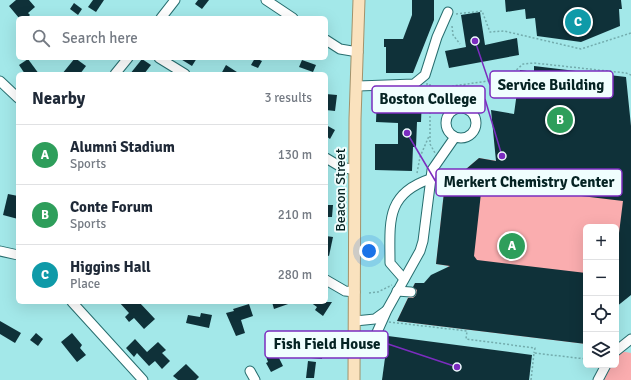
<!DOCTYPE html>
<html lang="en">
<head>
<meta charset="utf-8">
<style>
	body { margin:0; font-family:Signika,sans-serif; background:#f6f6f7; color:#1f2937 }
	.controls { position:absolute; right:12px; bottom:12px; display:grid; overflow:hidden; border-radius:6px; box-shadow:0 4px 16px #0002 }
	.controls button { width:36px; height:36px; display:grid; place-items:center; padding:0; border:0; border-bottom:1px solid #e0e1e3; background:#fff; color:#1f2937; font:20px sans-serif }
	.you { position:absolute; left:369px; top:251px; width:14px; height:14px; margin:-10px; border:3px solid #fff; border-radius:50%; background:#1a73e8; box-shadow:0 0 0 6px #1a73e833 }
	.badge { display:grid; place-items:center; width:26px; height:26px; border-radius:50%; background:#2563eb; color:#fff; font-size:13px; font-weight:700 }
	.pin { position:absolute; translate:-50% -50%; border:2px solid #fff; box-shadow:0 1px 4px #0006 }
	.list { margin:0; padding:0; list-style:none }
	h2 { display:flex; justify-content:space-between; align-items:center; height:52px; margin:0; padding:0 16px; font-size:17px }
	h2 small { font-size:13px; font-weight:400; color:#747a83 }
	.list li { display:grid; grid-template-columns:26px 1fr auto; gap:12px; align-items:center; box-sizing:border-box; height:60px; padding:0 16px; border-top:1px solid #e0e1e3 }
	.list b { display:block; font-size:15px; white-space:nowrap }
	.list p { margin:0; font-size:13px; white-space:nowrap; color:#747a83 }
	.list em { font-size:13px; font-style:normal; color:#747a83 }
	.icon { flex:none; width:22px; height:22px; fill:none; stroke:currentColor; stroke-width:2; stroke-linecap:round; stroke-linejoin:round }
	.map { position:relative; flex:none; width:631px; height:380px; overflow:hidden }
	.search { position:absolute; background:#fff; box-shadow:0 4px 16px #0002; left:16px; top:16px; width:312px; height:44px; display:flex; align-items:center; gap:10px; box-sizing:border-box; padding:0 14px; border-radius:6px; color:#747a83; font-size:15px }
	.panel { position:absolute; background:#fff; box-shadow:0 4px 16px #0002; left:16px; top:72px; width:312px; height:232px; border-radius:6px }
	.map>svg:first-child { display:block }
	.green { fill:#faadaf }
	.building { fill:#0f3139 }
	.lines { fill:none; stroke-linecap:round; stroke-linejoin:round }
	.minor-casing { stroke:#276e6f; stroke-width:11 }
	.major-casing { stroke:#a2926b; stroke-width:13 }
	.path { stroke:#73acad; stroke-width:1.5; stroke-dasharray:2 2; stroke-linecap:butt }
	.minor { stroke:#fff; stroke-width:9 }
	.major { stroke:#fae2be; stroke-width:11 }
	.labels { text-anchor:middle; stroke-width:4; stroke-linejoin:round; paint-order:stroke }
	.street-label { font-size:14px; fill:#052323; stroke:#f0fefe }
	.leader { fill:none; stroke:#7b2cbf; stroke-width:1.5 }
	.callout-dot { fill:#7b2cbf; stroke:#f0fefe; stroke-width:1.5 }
	.callout { fill:#f0fefe; stroke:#7b2cbf; stroke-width:1.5 }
	.callout-label { font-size:15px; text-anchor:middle; font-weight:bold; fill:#052323 }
</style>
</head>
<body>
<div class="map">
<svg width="631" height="380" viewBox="0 0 631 380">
	<rect width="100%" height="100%" fill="#a3e8e9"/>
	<g class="green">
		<path d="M479,158L631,182L616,305V227H586V344L397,321L415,283H424L448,271V266L436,264L446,174L459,175Z"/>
		<path d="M620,351L631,353V380H601L609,365H616V356Z"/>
	</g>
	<g class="building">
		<path d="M16,0H29L35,7L28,13L30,15L27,18H19L9,6Z"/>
		<path d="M93,0H104L96,12L88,7Z"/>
		<path d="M198,0H209L202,9L195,4Z"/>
		<path d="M412,0H434V20L413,73H386V47H384V39H403L412,15Z"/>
		<path d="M505,0H621L622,9H619L620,26L581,42L537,36L535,18L526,19L525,9L506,12Z"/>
		<path d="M74,3L82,9L78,15L70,9Z"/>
		<path d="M480,12L485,45L517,38L519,55L449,68L445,51L466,47L461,15Z"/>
		<path d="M75,58L86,66L80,74H62Z"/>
		<path d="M179,58H197L192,66Z"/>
		<path d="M255,58L262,61L258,68L251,65Z"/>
		<path d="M28,59L39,74H25L19,65Z"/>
		<path d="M142,59L151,65L144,74H130Z"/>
		<path d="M302,60L316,65L313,72L299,67Z"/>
		<path d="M226,65L240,74H221Z"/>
		<path d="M534,66L626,77L631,126V295L616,307V257L623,201L482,184L474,256L477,260L586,273V344L397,321L408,298H413L416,295L417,290L413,287L415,283H424L431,275L450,266L436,264L446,174L459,175L479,158L496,161L491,110L514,114L520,70L534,72Z"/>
		<path d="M326,94L337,95L335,111L326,110Z"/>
		<path d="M377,96L422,98L421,122H417L416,147H413L412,171L375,170V144H398V123L376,122Z"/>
		<path d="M326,125L335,130L330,139L326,136Z"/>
		<path d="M8,194L18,196V219L3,215Z"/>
		<path d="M326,205H333L332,217H326Z"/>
		<path d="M326,236L333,237L329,256L326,255Z"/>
		<path d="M119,302H139L155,319L144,329L134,318L129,322L125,317L129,313Z"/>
		<path d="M272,302H291V303L274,309Z"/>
		<path d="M310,302H332L323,316L315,310L317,307Z"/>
		<path d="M249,304L253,316L241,320L245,333L236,336L226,313L234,311L233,309Z"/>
		<path d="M201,313L212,315L209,328L186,323L188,315L200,317Z"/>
		<path d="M0,321L21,333L15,343L0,334Z"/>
		<path d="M36,333L43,339L38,346L30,340Z"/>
		<path d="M72,333L82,345L80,348L86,355L77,362L61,342Z"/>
		<path d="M388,336L532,355L529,380H382Z"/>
		<path d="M135,339L147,352L158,342L166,350L162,353L170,361L162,369L155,361L149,366L137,353L134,357L126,348Z"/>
		<path d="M312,342L323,343L322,359L311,358Z"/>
		<path d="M278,348L281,354L278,356L283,366L271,372L266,363L268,362L265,354Z"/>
		<path d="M308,361L316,362L314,378H306Z"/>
		<path d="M186,364L199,377L196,380H178L173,376Z"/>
	</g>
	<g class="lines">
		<defs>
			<g id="minor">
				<path d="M266,0L293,18"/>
				<path d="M161,18L175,0"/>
				<path d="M326,40L340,49L358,52"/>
				<path d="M159,58L185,74"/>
				<path d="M115,74L128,58"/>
				<path d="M0,81L18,98"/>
				<path d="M358,86L414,84L425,75L437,37L448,12"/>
				<circle cx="461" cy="123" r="15"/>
				<path d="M326,158L341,167L355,170"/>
				<path d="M0,251L18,255"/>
				<path d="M404,279L390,263C390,223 385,194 430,179"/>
				<path d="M326,280L345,291L355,292"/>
				<path d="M397,291L411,292"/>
				<path d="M72,302L143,380"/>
				<path d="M355,321L375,319L386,311"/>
				<path d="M355,351L364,349L374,339L387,310L420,251L423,241L432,170L455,137"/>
				<path d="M616,351L631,339"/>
				<path d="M250,371L255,380"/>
				<path d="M598,380L606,365"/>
			</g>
			<path id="major" d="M354,380L355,119L359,0"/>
		</defs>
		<use href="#minor" class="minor-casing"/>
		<use href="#major" class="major-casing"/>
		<g class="path">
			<path d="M456,14L482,11L490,32L504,31L581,49L631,33"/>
			<path d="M452,26L453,35L460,44"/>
			<path d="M426,84H430V144L435,153"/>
			<path d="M458,103L456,100C458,93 459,88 465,85"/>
			<path d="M422,110H446"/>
			<path d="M430,110L453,86L502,79L513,73L523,64L534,63L626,73L631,75"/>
			<path d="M417,173L420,157L429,136"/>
			<path d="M369,293L378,292L392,285"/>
			<path d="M389,322L467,331L466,339L535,348L534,353"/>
			<path d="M531,380L534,353L586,359"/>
		</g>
		<use href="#minor" class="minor"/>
		<use href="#major" class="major"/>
	</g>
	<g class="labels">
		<g class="street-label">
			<text transform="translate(340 190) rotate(-90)" y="5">Beacon Street</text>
		</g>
	</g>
	<path class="leader" d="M475 41L490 85M502 156L485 99M407 133L436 182M457 367L388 344"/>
	<g class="callout-dot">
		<circle cx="475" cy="41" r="4"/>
		<circle cx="502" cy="156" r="4"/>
		<circle cx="407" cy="133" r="4"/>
		<circle cx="457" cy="367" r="4"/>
	</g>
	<g class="callout">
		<rect x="490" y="71" width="123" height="27" rx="4"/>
		<rect x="372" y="86" width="113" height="27" rx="4"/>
		<rect x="436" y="169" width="186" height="27" rx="4"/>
		<rect x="265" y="331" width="123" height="27" rx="4"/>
	</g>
	<g class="callout-label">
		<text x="551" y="90">Service Building</text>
		<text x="428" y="104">Boston College</text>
		<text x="529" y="187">Merkert Chemistry Center</text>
		<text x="327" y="349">Fish Field House</text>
	</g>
</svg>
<div class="controls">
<button>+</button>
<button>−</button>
<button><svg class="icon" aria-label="locate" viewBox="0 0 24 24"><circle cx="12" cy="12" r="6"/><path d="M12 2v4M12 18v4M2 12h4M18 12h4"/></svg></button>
<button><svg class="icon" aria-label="layers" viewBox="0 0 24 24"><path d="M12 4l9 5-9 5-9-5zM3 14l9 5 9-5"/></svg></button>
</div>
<div class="you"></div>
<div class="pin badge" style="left:512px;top:246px;background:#2e9e5b">A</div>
<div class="pin badge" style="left:560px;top:120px;background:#2e9e5b">B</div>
<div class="pin badge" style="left:578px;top:22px;background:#0f9aa8">C</div>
<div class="search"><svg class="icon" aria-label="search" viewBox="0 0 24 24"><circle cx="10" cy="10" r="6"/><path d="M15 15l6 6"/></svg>Search here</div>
<section class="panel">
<h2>Nearby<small>3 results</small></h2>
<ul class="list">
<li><span class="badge" style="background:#2e9e5b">A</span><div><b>Alumni Stadium</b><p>Sports</p></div><em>130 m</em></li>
<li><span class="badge" style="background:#2e9e5b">B</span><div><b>Conte Forum</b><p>Sports</p></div><em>210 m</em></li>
<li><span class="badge" style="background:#0f9aa8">C</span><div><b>Higgins Hall</b><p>Place</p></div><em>280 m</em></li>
</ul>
</section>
</div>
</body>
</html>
